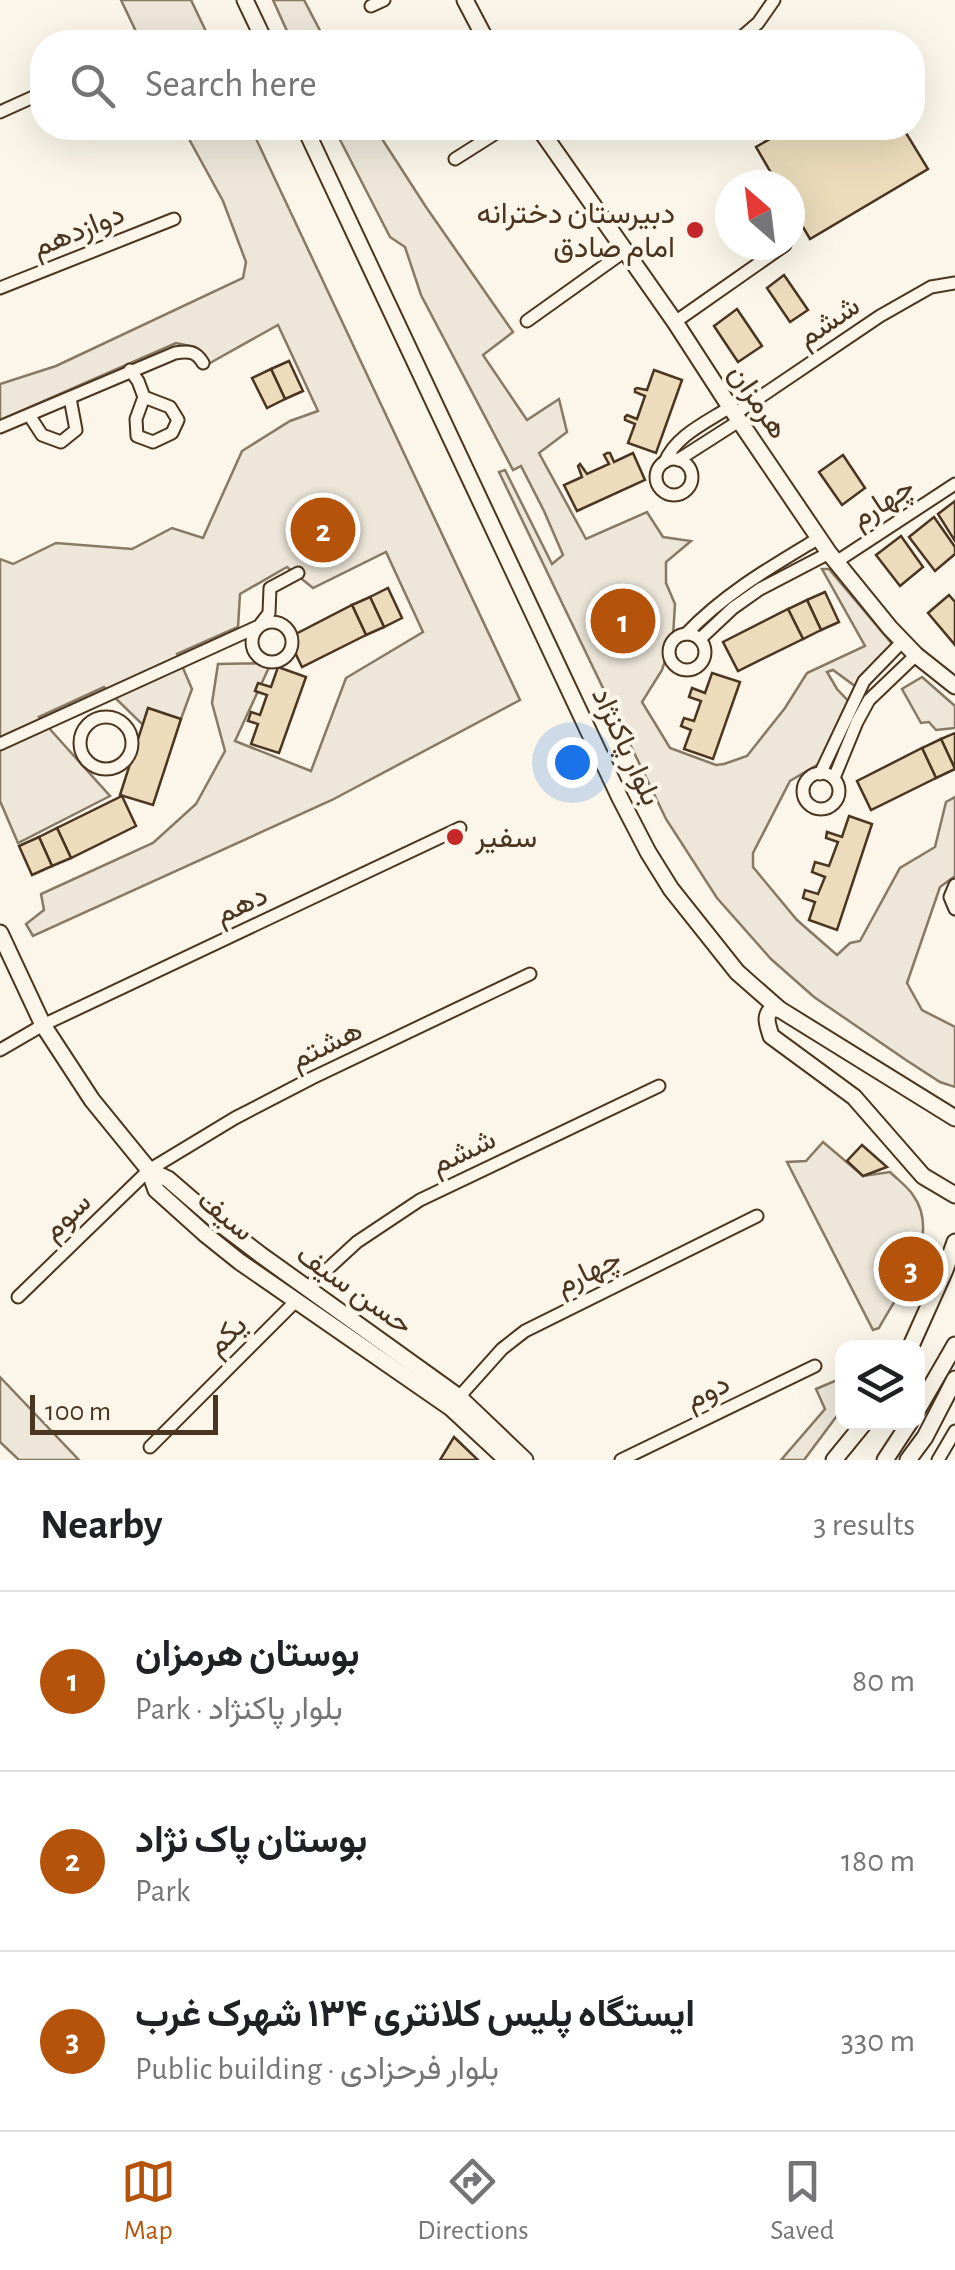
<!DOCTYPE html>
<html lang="en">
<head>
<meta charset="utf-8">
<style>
	body { margin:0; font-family:"Alegreya Sans",Vazirmatn,sans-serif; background:#f6f6f6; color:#202124 }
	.controls { position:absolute; right:30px; bottom:30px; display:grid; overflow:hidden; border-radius:20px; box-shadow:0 10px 40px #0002 }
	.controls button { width:90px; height:90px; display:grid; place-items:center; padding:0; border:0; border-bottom:2px solid #e0e0e0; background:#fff; color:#202124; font:50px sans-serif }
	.compass { position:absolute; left:715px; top:170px; width:90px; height:90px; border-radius:50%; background:#fff; box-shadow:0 10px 40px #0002; rotate:332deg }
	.scale { position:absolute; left:30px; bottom:25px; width:188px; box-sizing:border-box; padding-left:10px; border:5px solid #4a3520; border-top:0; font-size:28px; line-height:35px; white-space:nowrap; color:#4a3520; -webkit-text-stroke:8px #fbf6e9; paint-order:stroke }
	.you { position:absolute; left:572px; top:762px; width:35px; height:35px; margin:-25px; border:8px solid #fff; border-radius:50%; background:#1a73e8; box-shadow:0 0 0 15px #1a73e833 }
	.badge { display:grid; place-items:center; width:65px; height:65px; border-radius:50%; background:#b45309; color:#fff; font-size:32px; font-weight:700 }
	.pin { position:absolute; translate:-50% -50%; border:5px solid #fff; box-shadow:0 2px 10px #0006 }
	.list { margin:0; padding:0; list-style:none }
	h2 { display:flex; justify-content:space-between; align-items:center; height:130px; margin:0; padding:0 40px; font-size:42px }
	h2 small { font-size:32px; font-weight:400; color:#757577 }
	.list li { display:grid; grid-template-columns:65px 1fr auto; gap:30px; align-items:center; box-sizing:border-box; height:180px; padding:0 40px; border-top:2px solid #e0e0e0 }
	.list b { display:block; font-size:38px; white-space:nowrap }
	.list p { margin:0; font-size:32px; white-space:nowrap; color:#757577 }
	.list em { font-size:32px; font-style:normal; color:#757577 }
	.icon { flex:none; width:55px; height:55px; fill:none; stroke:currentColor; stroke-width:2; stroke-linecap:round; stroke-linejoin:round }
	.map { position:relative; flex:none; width:955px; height:1460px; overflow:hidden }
	.search { position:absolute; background:#fff; box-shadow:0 10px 40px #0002; left:30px; right:30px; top:30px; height:110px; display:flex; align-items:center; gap:25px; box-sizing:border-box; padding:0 35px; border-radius:40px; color:#757577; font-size:38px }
	.sheet { height:670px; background:#fff }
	nav { display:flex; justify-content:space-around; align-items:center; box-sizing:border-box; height:140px; border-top:2px solid #e0e0e0; background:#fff; font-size:28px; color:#757577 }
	nav a { display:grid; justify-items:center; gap:5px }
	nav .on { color:#b45309 }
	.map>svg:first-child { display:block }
	.green { fill:#ede6d9; stroke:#887966; stroke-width:2.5 }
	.building { fill:#ecdcbc; stroke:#4a3520; stroke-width:2.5 }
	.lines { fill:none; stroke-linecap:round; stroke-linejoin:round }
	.street-casing { stroke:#4a3520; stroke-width:15 }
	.secondary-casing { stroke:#4a3520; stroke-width:19 }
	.street { stroke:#fbf6e9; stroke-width:11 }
	.secondary { stroke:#fbf6e9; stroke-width:15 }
	.poi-dot { fill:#c62828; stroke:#fbf6e9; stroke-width:4 }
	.labels { text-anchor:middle; stroke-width:8; stroke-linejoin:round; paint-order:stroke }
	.poi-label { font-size:30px; fill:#4a3520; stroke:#fbf6e9; text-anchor:end }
	.street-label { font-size:30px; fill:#4a3520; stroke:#fbf6e9 }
</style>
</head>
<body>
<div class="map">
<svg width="955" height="1460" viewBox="0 0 955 1460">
	<rect width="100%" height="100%" fill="#fbf6e9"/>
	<g class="green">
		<path d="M121,0H191L211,42H141Z"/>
		<path d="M273,0H304L326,42H292Z"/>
		<path d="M183,128H251L520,700L332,800L33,936L26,924L44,910L41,894L153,843L196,804L225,751L212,703L218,664L271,663L235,741L311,771L346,678L423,632L386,552L313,588L287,567L240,594L238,627L177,654L192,689L181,719L148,708L143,725L104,687L39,717L110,796L18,843L0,801V559L13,564L56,543L132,549L172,528L203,538L242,451L290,421L318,411L278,325L210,363L195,347L176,343L0,420V384L56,366L243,278L246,262L223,201Z"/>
		<path d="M334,128H375L426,207L513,332L483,355L527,420L559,399L567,432L539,453L586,539L647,512L663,537L691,541L666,562V583L675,604L673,637L662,670L642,702L670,748L716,765L724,764L747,756L785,708L807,673L865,646L822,569H829L898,651L859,689L833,670L827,672L837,689L852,705L824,761L790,781L753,853V867L797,920L837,955L850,943L860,941L900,868L935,847L946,802L955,797V876L940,887L907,983L922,1010L955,1027V1087L940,1082L906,1060L814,997L771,959L717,898L666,819L499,472L505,470L552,564L563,555L544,511L521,466L513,470L421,295L405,247L390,237Z"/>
		<path d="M922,677L955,706V728L936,730L929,722L921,723L902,689Z"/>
		<path d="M823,1142L863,1176L890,1172C898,1180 907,1186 913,1195C943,1237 899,1291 879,1328L873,1330L787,1162L806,1161Z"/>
		<path d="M0,1377L79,1460H19L0,1442Z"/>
		<path d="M842,1378V1409L804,1460H781L825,1409L816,1389Z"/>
	</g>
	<g class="building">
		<path d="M789,128H903L928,169L810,239L790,205V185H778L756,147Z"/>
		<path d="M784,275L808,310L790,322L767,288Z"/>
		<path d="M737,309L762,346L738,362L714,326Z"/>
		<path d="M289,361L303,391L285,399L271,369Z"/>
		<path d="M271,369L285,399L267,408L252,378Z"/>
		<path d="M654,370L682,380L656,453L628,443L635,424L625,420V417L627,415L637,419L645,396L635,392V389L637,388L647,390Z"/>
		<path d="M607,453H610L614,462L633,453L645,480L577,511L564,485L582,477L578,466L580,464L587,474L609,464L604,455Z"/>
		<path d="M843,455L865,488L842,505L819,472Z"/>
		<path d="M955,501V541L938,514Z"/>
		<path d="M934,517L955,547V554L935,571L909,537Z"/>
		<path d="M901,536L923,567L900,586L876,555Z"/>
		<path d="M388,588L402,618L384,627L370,597Z"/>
		<path d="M825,592L839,622L821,630L807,600Z"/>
		<path d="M949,595L955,602V645L928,613Z"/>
		<path d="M370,597L384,627L366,635L352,605Z"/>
		<path d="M807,600L821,630L803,639L788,609Z"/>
		<path d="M352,605L366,635L302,667L288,638Z"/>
		<path d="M788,609L803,639L738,671L723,642Z"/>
		<path d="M278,667L306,677L279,753L251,744L258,724L248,721L251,712L260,715L267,695L255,691L258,683L271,687Z"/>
		<path d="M712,673L740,682L713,759L684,749L691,730L681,726L684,718L694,721L701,701L689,697L692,688L705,693Z"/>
		<path d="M148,708L181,719L153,805L120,795Z"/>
		<path d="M955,733V769L941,739Z"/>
		<path d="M941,739L955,769L936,778L922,748Z"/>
		<path d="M922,748L936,778L871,810L857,781Z"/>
		<path d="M122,796L136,826L71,858L57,828Z"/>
		<path d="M849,816L872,824L837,930L809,920L815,902L803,898L805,890L818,894L825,877L812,872L815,862L829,866L838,842L826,838L827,832L842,837Z"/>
		<path d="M57,828L71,858L52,866L39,837Z"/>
		<path d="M39,837L52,866L32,875L19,846Z"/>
		<path d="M862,1145L887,1167L863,1176L847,1161Z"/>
		<path d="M454,1437L478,1460H440Z"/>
	</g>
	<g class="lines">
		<defs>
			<g id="street">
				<path d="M371,6L384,0"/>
				<path d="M736,42L758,23L774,0"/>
				<path d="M0,112L42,93"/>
				<path d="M455,159L504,128"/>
				<path d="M0,288L174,219"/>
				<path d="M527,321L625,251"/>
				<path d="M675,322L785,245"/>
				<path d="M130,370L138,381L144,397L136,419L137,436L153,442L172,433L178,420L170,407L144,397"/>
				<path d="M735,414L880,316L931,287L955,283"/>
				<path d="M29,415L42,435L61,442L76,430L70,398"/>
				<path d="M0,427L175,353C189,351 196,351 203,363"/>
				<circle cx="674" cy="477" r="18"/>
				<path d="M678,460L739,421"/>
				<path d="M665,462C675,436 707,422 730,407"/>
				<path d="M836,562L955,484"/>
				<circle cx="272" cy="642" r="20"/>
				<path d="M686,634C725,593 771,567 819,538"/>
				<circle cx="687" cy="652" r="18"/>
				<path d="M700,639L733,608L760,589L829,553"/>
				<circle cx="106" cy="743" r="26"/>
				<path d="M0,744L259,626L269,613L270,588L298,573"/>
				<circle cx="821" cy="791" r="18"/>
				<path d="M820,774L864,681L903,641"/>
				<path d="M834,778L857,722L869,700L916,655"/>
				<path d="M955,885L950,897L955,909"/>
				<path d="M0,1050L43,1025L460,828"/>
				<path d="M307,1288L357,1242L420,1200L659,1086"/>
				<path d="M18,1297L149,1170L235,1118L312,1078L530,974"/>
				<path d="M459,1397L502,1349L525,1331L757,1216"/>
				<path d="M150,1447L295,1302"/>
				<path d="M621,1460L815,1366"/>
				<path d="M938,1460L955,1431"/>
			</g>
			<g id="secondary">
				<path d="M245,0L265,42"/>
				<path d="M465,0L487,42"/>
				<path d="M305,128L620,798L648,852L671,889L737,972L779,1009L955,1118"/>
				<path d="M539,128L675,322L730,407L829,553L890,628L916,655L955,686"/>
				<path d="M0,933L43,1025L92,1100L149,1170L156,1190L205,1234L240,1262L451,1408L507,1460"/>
				<path d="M779,1009L773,1008C763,1016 768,1025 771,1036L854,1097L923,1176L955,1195"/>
				<path d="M149,1170L168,1179L219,1223L261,1255L459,1397L525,1460"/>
				<path d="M910,1348L945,1270L955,1242"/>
				<path d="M918,1409L955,1345"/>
				<path d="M834,1460L865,1422"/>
				<path d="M885,1460L910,1422"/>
				<path d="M908,1460L925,1437L955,1379"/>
			</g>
		</defs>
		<use href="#street" class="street-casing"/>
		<use href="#secondary" class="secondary-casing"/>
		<use href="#street" class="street"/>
		<use href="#secondary" class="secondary"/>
	</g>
	<g class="poi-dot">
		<circle cx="695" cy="230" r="10"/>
		<circle cx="455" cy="837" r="10"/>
	</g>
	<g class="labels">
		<g class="poi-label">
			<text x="675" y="223">دبیرستان دخترانه<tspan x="675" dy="34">امام صادق</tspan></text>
			<text x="475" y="847" text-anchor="start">سفیر</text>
		</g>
		<g class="street-label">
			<text transform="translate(78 230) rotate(-22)" y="10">دوازدهم</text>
			<text transform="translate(828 321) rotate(-34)" y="10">ششم</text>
			<text transform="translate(759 401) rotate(56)" y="10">هرمزان</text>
			<text transform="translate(882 502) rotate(-33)" y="10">چهارم</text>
			<text transform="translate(627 746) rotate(65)" y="10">بلوار پاکنژاد</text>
			<text transform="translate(241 904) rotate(-25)" y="10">دهم</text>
			<text transform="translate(326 1044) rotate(-26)" y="10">هشتم</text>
			<text transform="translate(463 1151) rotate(-25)" y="10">ششم</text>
			<text transform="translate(226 1215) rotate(39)" y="10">سیف</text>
			<text transform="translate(66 1216) rotate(-44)" y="10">سوم</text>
			<text transform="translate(588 1271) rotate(-26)" y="10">چهارم</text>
			<text transform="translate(355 1289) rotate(35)" y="10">حسن سیف</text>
			<text transform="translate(226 1335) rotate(-45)" y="10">یکم</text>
			<text transform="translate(707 1391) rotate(-26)" y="10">دوم</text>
		</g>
	</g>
</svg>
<div class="controls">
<button><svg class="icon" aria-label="layers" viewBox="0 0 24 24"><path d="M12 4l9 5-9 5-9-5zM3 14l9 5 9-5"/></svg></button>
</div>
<svg class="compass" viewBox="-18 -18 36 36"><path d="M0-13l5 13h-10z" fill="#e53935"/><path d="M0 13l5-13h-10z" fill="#757577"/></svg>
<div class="scale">100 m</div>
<div class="you"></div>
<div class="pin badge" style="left:623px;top:621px">1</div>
<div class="pin badge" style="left:323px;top:530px">2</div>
<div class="pin badge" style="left:911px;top:1269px">3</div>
<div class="search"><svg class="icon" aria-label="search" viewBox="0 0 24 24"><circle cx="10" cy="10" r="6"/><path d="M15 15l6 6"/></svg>Search here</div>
</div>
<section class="sheet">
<h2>Nearby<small>3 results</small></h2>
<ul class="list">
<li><span class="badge">1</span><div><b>بوستان هرمزان</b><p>Park · بلوار پاکنژاد</p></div><em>80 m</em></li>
<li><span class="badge">2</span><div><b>بوستان پاک نژاد</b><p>Park</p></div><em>180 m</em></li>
<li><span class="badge">3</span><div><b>ایستگاه پلیس کلانتری ۱۳۴ شهرک غرب</b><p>Public building · بلوار فرحزادی</p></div><em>330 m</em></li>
</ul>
</section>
<nav>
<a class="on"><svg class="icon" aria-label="map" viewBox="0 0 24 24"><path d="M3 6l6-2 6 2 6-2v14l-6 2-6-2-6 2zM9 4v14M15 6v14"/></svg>Map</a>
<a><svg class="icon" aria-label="directions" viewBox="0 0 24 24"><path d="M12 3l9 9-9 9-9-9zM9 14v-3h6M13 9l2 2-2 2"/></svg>Directions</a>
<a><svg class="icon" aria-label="saved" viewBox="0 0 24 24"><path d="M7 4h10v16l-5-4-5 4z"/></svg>Saved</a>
</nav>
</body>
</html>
